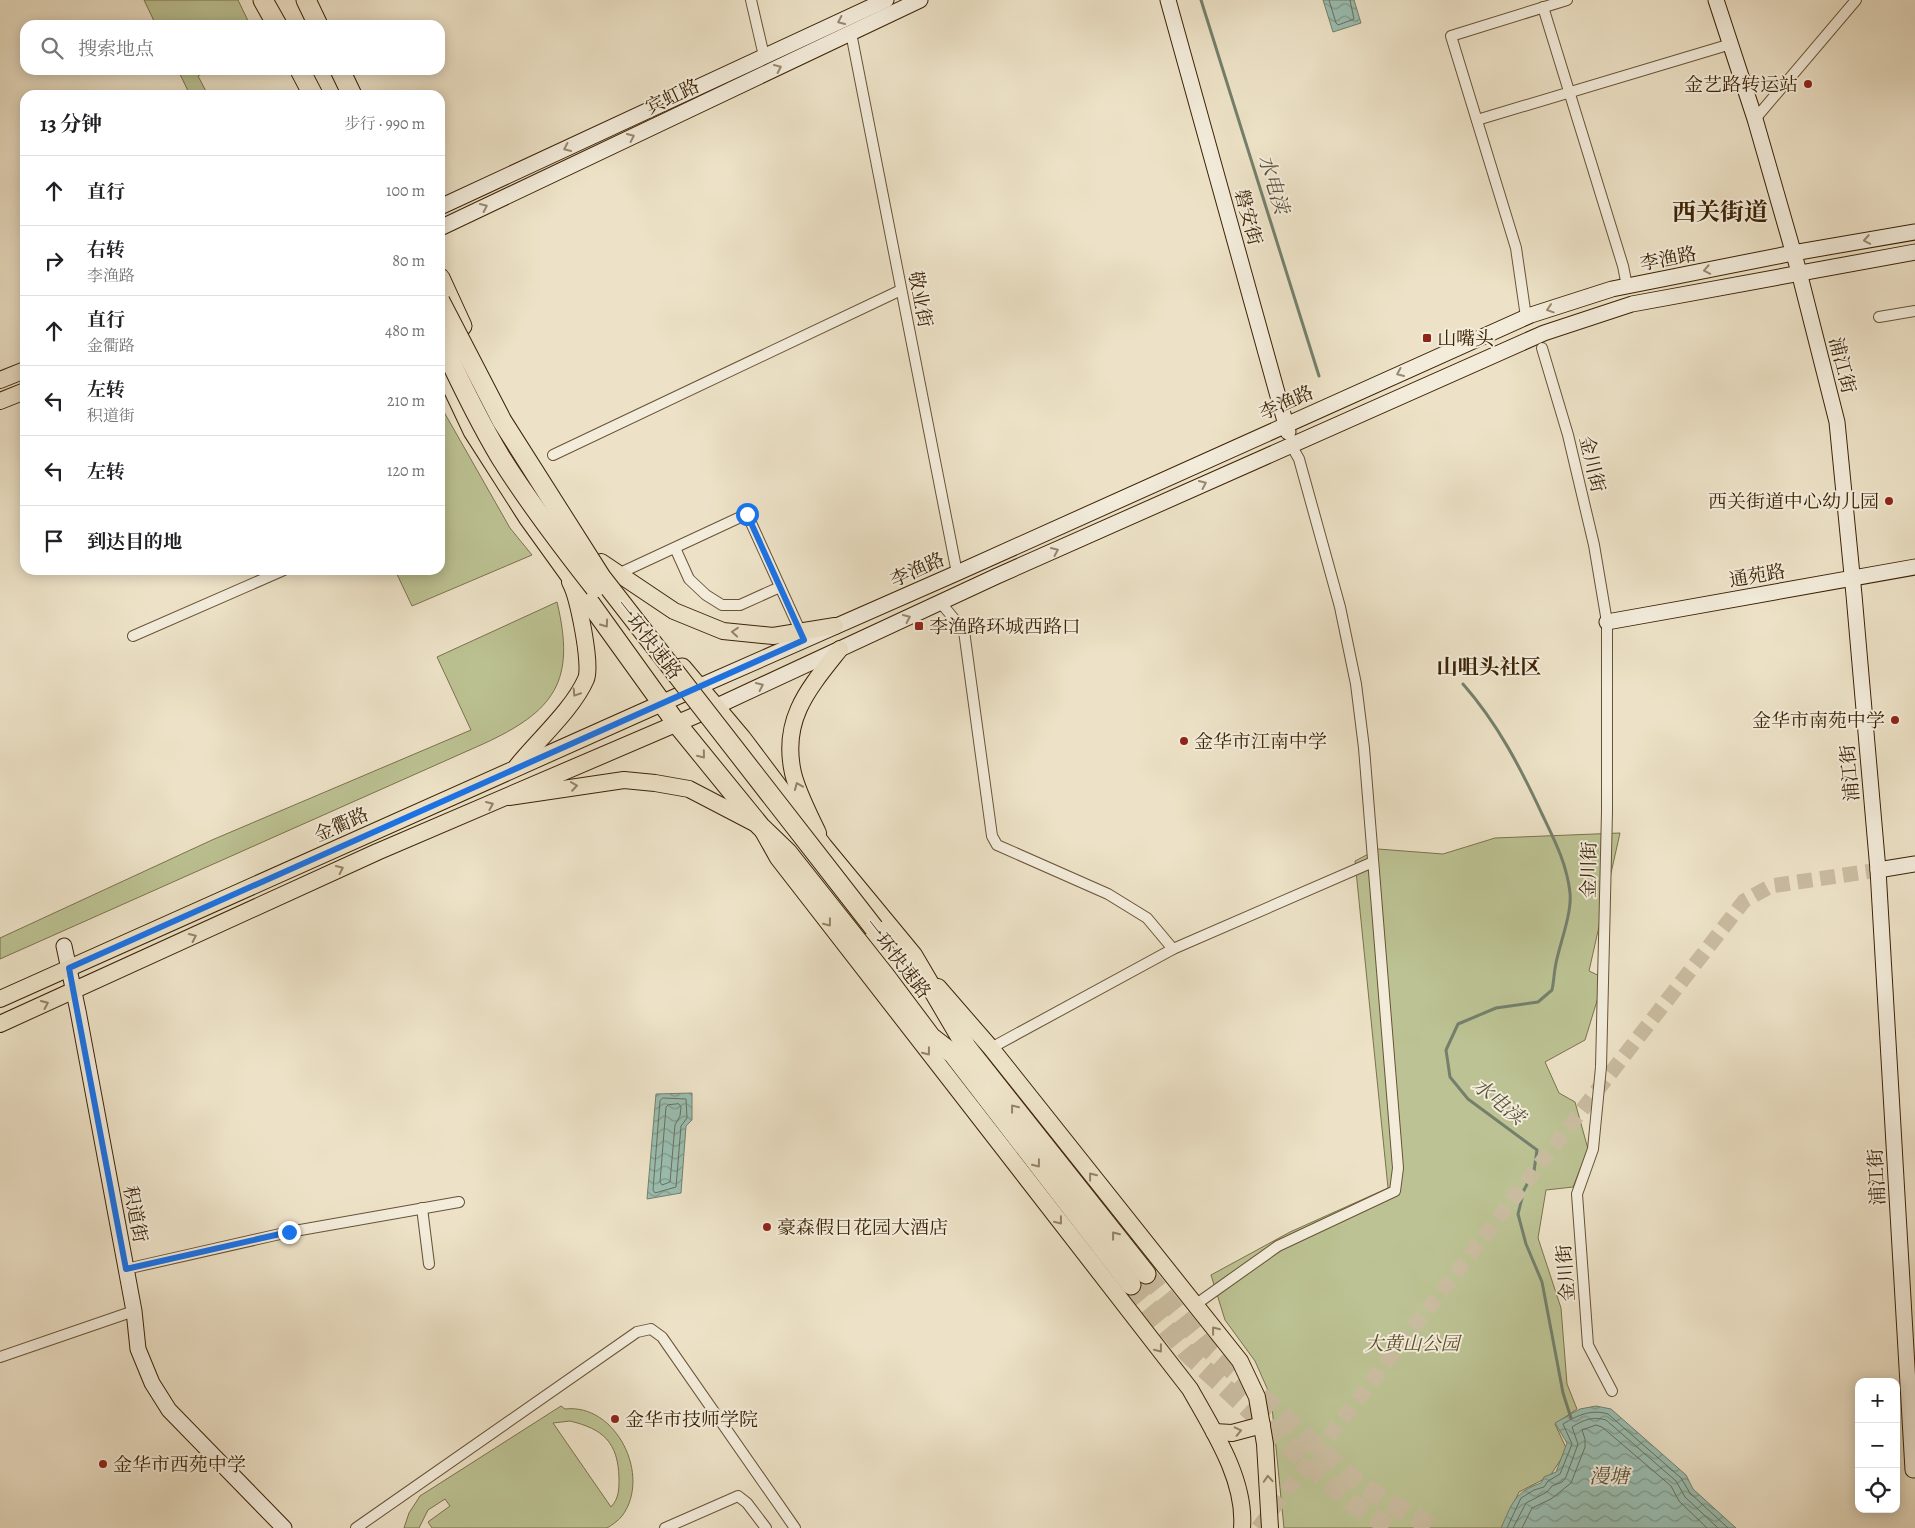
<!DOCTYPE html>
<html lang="zh">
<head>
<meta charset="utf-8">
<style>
	body { margin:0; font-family:Alegreya,"Noto Serif SC",serif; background:#f6f6f6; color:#202124 }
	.controls { position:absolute; right:15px; bottom:15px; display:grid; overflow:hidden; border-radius:10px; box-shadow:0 2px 12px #0003 }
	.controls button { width:45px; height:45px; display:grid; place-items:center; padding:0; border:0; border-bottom:1px solid #e0e0e0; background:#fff; color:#202124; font:25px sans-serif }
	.stop { position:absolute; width:15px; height:15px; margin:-11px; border:4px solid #1a73e8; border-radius:50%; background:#fff }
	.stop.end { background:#1a73e8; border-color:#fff; box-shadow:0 1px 5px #0008 }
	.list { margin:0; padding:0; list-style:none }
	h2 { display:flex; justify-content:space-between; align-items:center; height:65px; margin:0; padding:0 20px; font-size:21px }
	h2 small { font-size:16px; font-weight:400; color:#757577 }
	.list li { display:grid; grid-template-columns:32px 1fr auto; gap:15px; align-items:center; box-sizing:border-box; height:70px; padding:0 20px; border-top:1px solid #e0e0e0 }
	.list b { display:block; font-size:19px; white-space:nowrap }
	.list p { margin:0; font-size:16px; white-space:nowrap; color:#757577 }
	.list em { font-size:16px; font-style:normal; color:#757577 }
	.icon { flex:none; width:28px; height:28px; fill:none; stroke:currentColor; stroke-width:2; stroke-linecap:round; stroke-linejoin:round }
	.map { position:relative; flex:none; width:1915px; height:1528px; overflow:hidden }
	.search { position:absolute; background:#fff; box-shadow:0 2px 12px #0003; left:20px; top:20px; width:425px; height:55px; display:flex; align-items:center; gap:12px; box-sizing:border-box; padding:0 18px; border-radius:15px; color:#757577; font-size:19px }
	.panel { position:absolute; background:#fff; box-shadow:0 2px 12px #0003; left:20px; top:90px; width:425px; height:485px; border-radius:15px }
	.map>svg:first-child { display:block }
	.green { fill:#bcc293; stroke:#7c724c; fill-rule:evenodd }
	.water { fill:url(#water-waves); stroke:#74806c }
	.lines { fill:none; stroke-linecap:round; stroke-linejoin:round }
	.shore { stroke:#6b705b; stroke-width:1 }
	.stream { stroke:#74806c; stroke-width:3 }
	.secondary-tunnel { stroke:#cabca0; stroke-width:15; stroke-dasharray:15 8; stroke-linecap:butt }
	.highway-tunnel { stroke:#cabca0; stroke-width:19; stroke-dasharray:19 9; stroke-linecap:butt }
	.street-casing { stroke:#685336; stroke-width:12 }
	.secondary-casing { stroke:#3c2305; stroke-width:17 }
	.primary-casing { stroke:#3c2305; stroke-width:18 }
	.highway-casing { stroke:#3c2305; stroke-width:21 }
	.street { stroke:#f3ecdb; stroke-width:10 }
	.secondary { stroke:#f3ecdb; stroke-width:15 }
	.primary { stroke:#ede2c7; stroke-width:16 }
	.highway { stroke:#ede2c7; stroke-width:19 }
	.highway-bridge-casing { stroke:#3c2305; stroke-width:21; stroke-linecap:butt }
	.highway-bridge { stroke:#ede2c7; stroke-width:19 }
	.oneway { stroke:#988870 }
	.oneway2 { stroke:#948266 }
	.route { stroke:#1a73e8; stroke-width:6 }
	.poi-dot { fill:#8f2418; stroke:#f3ecdb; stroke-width:2 }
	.labels { text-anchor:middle; stroke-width:4; stroke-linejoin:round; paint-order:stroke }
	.poi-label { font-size:19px; fill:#3c2305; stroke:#f3ecdb; text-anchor:start }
	.street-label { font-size:19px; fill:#3c2305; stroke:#f3ecdb }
	.park-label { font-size:19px; font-style:italic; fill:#5c4b28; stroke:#f3ecdb }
	.water-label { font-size:20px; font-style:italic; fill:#585239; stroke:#f3ecdb }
	.quarter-label { font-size:21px; font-weight:bold; fill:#3c2305; stroke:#f3ecdb }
	.district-label { font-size:24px; font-weight:bold; fill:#3c2305; stroke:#f3ecdb }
</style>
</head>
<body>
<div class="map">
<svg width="1915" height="1528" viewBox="0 0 1915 1528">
	<defs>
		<pattern id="water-waves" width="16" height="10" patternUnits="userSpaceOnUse" patternTransform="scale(1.25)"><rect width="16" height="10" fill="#9abeb1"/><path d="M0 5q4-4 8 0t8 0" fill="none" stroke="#7f9a8e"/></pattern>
	</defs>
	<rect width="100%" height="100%" fill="#ede2c7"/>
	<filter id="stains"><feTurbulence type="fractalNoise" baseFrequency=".004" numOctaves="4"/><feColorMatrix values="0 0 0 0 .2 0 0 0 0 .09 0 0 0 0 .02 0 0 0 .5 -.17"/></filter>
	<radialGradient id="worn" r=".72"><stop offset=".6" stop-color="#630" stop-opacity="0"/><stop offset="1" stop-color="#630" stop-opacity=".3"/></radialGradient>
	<g class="green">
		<path d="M144,0H238L250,25H156Z"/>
		<path d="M178,70H209L198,76L208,95H190Z"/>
		<path d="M440,405L510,528L532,555L412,606L395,570H440Z"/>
		<path d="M557,602C576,681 555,711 483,744L0,959V938L212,840L471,730L437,657Z"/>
		<path d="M1620,833L1589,971L1604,978L1585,1040L1545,1062L1559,1093L1575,1102L1588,1149L1573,1187L1546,1190L1538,1238L1561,1308L1567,1384L1577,1409L1555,1424L1567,1450L1550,1476L1519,1492L1502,1528H1284L1271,1397L1255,1361L1225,1320L1211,1275L1290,1232L1388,1188L1355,861L1378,849L1443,854L1495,838Z"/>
		<path d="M561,1406L565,1409C616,1403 652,1476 622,1516C618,1521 612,1525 607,1528H432L428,1522L450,1506L445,1499L428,1510L419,1528H404L409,1513L420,1496ZM570,1421C603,1429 618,1442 619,1478C619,1490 619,1498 611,1507L553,1423Z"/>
	</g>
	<g class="water">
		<path d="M1323,0H1354L1361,23L1333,32Z"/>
		<path d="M692,1093V1120L686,1126L681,1193L647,1199L656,1094Z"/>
		<path d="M1596,1406L1611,1409L1686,1475L1693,1489L1736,1528H1501C1512,1504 1514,1492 1541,1483L1544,1477L1556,1472L1567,1443L1555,1423L1580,1409Z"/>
	</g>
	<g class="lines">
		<g class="shore">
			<path d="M1329,0L1336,23L1338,25L1354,19L1350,0"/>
			<path d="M663,1098L686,1099L687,1118L681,1126L676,1187L655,1193L653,1190L660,1101Z"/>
			<path d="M679,1104L681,1107L680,1116L675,1125L670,1182L662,1185L660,1182L666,1107L668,1105Z"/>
			<path d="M1507,1528L1521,1498L1534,1490L1544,1487L1548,1481L1560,1474L1572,1444L1563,1424C1578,1415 1591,1409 1608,1414L1681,1478L1690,1493L1728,1528"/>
			<path d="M1513,1528L1526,1503L1547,1492L1552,1486L1562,1482L1566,1477L1578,1444L1572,1427C1583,1420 1593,1416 1606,1420L1676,1481L1685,1497L1718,1528"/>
			<path d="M1522,1528L1532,1508L1551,1499L1571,1483L1585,1447V1439L1582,1430L1596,1425L1602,1427L1671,1486L1679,1501L1707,1528"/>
		</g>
		<g class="stream">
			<path d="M1201,0L1319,376"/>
			<path d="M1463,684C1498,724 1520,767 1542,814C1554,839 1567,864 1570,893C1572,913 1560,943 1556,963C1554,972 1554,981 1552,990L1538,1002L1496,1008L1458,1024L1446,1050L1450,1077L1468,1099L1537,1150L1534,1171L1524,1190L1518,1214L1526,1244L1542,1282L1563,1393L1571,1418"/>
		</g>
		<path class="secondary-tunnel" d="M1258,1528L1744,901L1771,886L1878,870"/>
		<g class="highway-tunnel">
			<path d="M1146,1274L1202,1343L1360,1485L1433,1528"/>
			<path d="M1131,1285L1188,1354L1350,1502L1391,1528"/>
		</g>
		<defs>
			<g id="street">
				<path d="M751,0L764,56"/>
				<path d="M1543,7L1623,266L1627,286"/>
				<path d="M851,33L957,573"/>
				<path d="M1755,119L1856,0"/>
				<path d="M1477,120L1731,44"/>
				<path d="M1526,317L1516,248L1451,36L1567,0"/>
				<path d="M1879,317L1915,311"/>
				<path d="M1542,348L1568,435L1594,545L1607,622V812L1601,1067L1593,1149L1577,1194L1588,1345L1612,1391"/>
				<path d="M553,455L901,290"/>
				<path d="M675,548L689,579L706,595L722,605H740L780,587"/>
				<path d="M618,574L747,514L803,637"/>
				<path d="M941,603L964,631L992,836L997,845L1108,894L1147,918L1173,949"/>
				<path d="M133,636L284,570"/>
				<path d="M991,1048L1173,949L1373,862"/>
				<path d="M422,1208L429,1264"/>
				<path d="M126,1269L289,1232L459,1202"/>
				<path d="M1195,1305L1278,1246L1395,1191L1398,1168L1364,748L1356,684L1340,607L1299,459L1291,445"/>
				<path d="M0,1357L134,1311"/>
				<path d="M356,1528L637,1332L651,1329L662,1337L795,1528"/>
				<path d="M665,1528L738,1496L747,1503L766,1528"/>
			</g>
			<g id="secondary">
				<path d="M1168,0L1288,432"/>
				<path d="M1716,0L1755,119L1799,272L1837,422L1854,595L1878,870L1913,1470"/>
				<path d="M440,207L886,0"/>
				<path d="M440,228L920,0"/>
				<path d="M1607,622L1915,567"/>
				<path d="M698,687L957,573L1531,315L1612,289L1793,253L1915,232"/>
				<path d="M715,707L997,576L1544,333L1632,304L1915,252"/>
				<path d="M1878,870L1915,864"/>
				<path d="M64,946L78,1011L134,1311L138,1349L152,1383L169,1410L284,1528"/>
			</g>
			<g id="primary">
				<path d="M0,380L25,370"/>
				<path d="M0,401L25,391"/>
				<path d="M601,562L674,611L723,631L773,636L835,626"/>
				<path d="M517,766C538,740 573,709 586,679C592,665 578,596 570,582"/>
				<path d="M509,797L624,780L655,783L689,789L760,826L778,858L1190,1389C1213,1430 1246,1480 1242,1528"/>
				<path d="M818,833C810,816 797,791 793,773C781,719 809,688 840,649"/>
				<path d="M938,987L991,1048L1240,1361L1257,1397L1265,1444L1270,1528"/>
				<path d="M0,999L698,687"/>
				<path d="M0,1024L377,852L715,707"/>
				<path d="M1214,1432L1232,1433L1262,1425"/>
			</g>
			<g id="highway">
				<path d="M263,0L277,25"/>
				<path d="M306,0L318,25"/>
				<path d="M300,70L313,95"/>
				<path d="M340,70L352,95"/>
				<path d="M440,278L462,326"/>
				<path d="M440,361L473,431L528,517L677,724L760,826L787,852L886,977L931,1037L953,1054L1131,1285"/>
				<path d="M682,668L741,738L823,847L913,956L967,1048L1146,1274"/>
			</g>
		</defs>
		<use href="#street" class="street-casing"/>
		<use href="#secondary" class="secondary-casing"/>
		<use href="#primary" class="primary-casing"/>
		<use href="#highway" class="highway-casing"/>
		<use href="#street" class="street"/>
		<use href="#secondary" class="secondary"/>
		<use href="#primary" class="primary"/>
		<use href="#highway" class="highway"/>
		<defs>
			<g id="highway-bridge">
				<path d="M440,301L502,421L601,577L874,928"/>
				<path d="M440,339C459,380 478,420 501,458C529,503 562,546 595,588"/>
			</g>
		</defs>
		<use href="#highway-bridge" class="highway-bridge-casing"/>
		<use href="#highway-bridge" class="highway-bridge"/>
	</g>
	<defs><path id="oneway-chevron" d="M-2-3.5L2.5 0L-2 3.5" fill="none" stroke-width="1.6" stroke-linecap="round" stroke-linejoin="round" transform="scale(1.25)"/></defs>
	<g class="oneway">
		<use href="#oneway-chevron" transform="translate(841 21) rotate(155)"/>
		<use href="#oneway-chevron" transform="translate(778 68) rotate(-25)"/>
		<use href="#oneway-chevron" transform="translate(631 137) rotate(-25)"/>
		<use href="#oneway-chevron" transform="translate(567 148) rotate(155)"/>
		<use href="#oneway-chevron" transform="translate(484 207) rotate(-25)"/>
		<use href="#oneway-chevron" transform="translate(1867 240) rotate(170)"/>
		<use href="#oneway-chevron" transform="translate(1707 270) rotate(169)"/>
		<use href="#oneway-chevron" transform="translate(1550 309) rotate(162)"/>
		<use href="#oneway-chevron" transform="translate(1400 373) rotate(156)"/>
		<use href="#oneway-chevron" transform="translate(1203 484) rotate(-24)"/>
		<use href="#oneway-chevron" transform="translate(1055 551) rotate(-24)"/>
		<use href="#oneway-chevron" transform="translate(907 618) rotate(-25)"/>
		<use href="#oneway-chevron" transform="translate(760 686) rotate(-25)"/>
	</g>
	<g class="oneway2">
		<use href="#oneway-chevron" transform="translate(605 624) rotate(54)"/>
		<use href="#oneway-chevron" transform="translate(735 632) rotate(-175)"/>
		<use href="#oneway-chevron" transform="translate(576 693) rotate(123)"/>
		<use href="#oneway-chevron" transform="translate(702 755) rotate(51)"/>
		<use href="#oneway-chevron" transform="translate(574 786) rotate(-8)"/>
		<use href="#oneway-chevron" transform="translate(798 786) rotate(-112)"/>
		<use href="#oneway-chevron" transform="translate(490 805) rotate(-23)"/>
		<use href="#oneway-chevron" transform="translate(340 869) rotate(-25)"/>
		<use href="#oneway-chevron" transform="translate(828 923) rotate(52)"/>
		<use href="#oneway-chevron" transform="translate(193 937) rotate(-25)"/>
		<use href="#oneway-chevron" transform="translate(45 1004) rotate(-24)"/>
		<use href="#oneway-chevron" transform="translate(927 1052) rotate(52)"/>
		<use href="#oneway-chevron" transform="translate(1014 1108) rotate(-128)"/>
		<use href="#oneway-chevron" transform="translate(1037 1164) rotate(52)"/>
		<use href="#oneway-chevron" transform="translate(1092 1176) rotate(-128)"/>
		<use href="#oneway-chevron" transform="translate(1059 1221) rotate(52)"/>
		<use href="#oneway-chevron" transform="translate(1115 1235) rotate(-128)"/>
		<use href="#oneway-chevron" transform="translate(1215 1330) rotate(-128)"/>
		<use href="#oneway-chevron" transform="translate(1159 1349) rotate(52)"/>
		<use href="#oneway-chevron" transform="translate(1238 1431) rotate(-13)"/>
		<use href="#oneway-chevron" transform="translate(1268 1479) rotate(-94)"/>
	</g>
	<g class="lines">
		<path class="route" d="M289,1232L126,1269L69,968L804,640L747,514"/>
	</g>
	<g class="poi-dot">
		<circle cx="1808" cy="84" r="5"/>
		<rect x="1422" y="333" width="10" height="10" rx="2.5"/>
		<circle cx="1889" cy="501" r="5"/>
		<rect x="914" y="621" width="10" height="10" rx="2.5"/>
		<circle cx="1895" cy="720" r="5"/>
		<circle cx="1184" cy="741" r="5"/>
		<circle cx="767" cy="1227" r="5"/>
		<circle cx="615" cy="1419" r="5"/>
		<circle cx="103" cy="1464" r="5"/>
	</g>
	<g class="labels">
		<g class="poi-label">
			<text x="1798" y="91" text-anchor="end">金艺路转运站</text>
			<text x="1437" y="345">山嘴头</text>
			<text x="1879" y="508" text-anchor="end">西关街道中心幼儿园</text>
			<text x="929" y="633">李渔路环城西路口</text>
			<text x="1885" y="727" text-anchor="end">金华市南苑中学</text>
			<text x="1194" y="748">金华市江南中学</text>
			<text x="777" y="1234">豪森假日花园大酒店</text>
			<text x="625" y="1426">金华市技师学院</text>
			<text x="113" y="1471">金华市西苑中学</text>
		</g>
		<g class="street-label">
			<text transform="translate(672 96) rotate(-25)" y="7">宾虹路</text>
			<text transform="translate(1249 217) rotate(75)" y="7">磐安街</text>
			<text transform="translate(1668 258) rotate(-11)" y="7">李渔路</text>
			<text transform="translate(921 299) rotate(79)" y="7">敬业街</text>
			<text transform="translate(1843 365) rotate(76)" y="7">浦江街</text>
			<text transform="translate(1286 402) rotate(-24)" y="7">李渔路</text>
			<text transform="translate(1593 464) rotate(77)" y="7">金川街</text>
			<text transform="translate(917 569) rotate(-24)" y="7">李渔路</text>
			<text transform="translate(1757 575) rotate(-10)" y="7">通苑路</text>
			<text transform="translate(649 639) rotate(52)" y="7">一环快速路</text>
			<text transform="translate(1849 773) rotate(-95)" y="7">浦江街</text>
			<text transform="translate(341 824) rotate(-24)" y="7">金衢路</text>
			<text transform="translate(1588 870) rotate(-89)" y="7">金川街</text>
			<text transform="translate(898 958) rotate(52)" y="7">一环快速路</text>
			<text transform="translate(1876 1177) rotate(-93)" y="7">浦江街</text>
			<text transform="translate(136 1214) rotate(79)" y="7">积道街</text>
			<text transform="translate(1565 1273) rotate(-94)" y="7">金川街</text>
		</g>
		<g class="park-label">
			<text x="1412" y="1350">大黄山公园</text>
		</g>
		<g class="water-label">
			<text transform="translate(1274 184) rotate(73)" y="7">水电渎</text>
			<text transform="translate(1499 1101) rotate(39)" y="7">水电渎</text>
			<text x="1609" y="1483">漫塘</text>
		</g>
		<g class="quarter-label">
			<text x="1489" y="674">山咀头社区</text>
		</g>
		<g class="district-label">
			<text x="1720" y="220">西关街道</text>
		</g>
	</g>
	<rect width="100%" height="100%" filter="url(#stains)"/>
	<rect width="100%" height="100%" fill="url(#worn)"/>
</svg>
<div class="controls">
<button>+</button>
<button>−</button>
<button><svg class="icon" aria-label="locate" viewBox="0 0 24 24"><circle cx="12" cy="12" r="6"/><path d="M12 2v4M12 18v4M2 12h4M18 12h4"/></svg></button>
</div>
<div class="stop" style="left:747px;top:514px"></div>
<div class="stop end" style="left:289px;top:1232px"></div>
<div class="search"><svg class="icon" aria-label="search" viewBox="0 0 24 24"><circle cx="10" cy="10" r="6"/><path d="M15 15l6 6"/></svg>搜索地点</div>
<section class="panel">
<h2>13 分钟<small>步行 · 990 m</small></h2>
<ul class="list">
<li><svg class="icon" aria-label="ahead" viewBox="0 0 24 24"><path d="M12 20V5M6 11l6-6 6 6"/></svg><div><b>直行</b></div><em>100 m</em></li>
<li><svg class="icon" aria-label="right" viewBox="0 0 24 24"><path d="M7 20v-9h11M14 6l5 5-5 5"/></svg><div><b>右转</b><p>李渔路</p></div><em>80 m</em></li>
<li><svg class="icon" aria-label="ahead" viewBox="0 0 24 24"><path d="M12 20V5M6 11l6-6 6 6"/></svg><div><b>直行</b><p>金衢路</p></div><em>480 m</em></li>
<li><svg class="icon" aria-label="left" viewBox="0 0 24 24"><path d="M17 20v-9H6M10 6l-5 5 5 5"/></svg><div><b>左转</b><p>积道街</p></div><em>210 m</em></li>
<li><svg class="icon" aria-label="left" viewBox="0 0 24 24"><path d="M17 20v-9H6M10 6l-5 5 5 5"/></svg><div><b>左转</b></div><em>120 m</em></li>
<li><svg class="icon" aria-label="arrive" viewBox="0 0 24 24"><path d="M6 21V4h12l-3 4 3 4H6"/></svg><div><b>到达目的地</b></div></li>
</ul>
</section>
</div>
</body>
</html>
